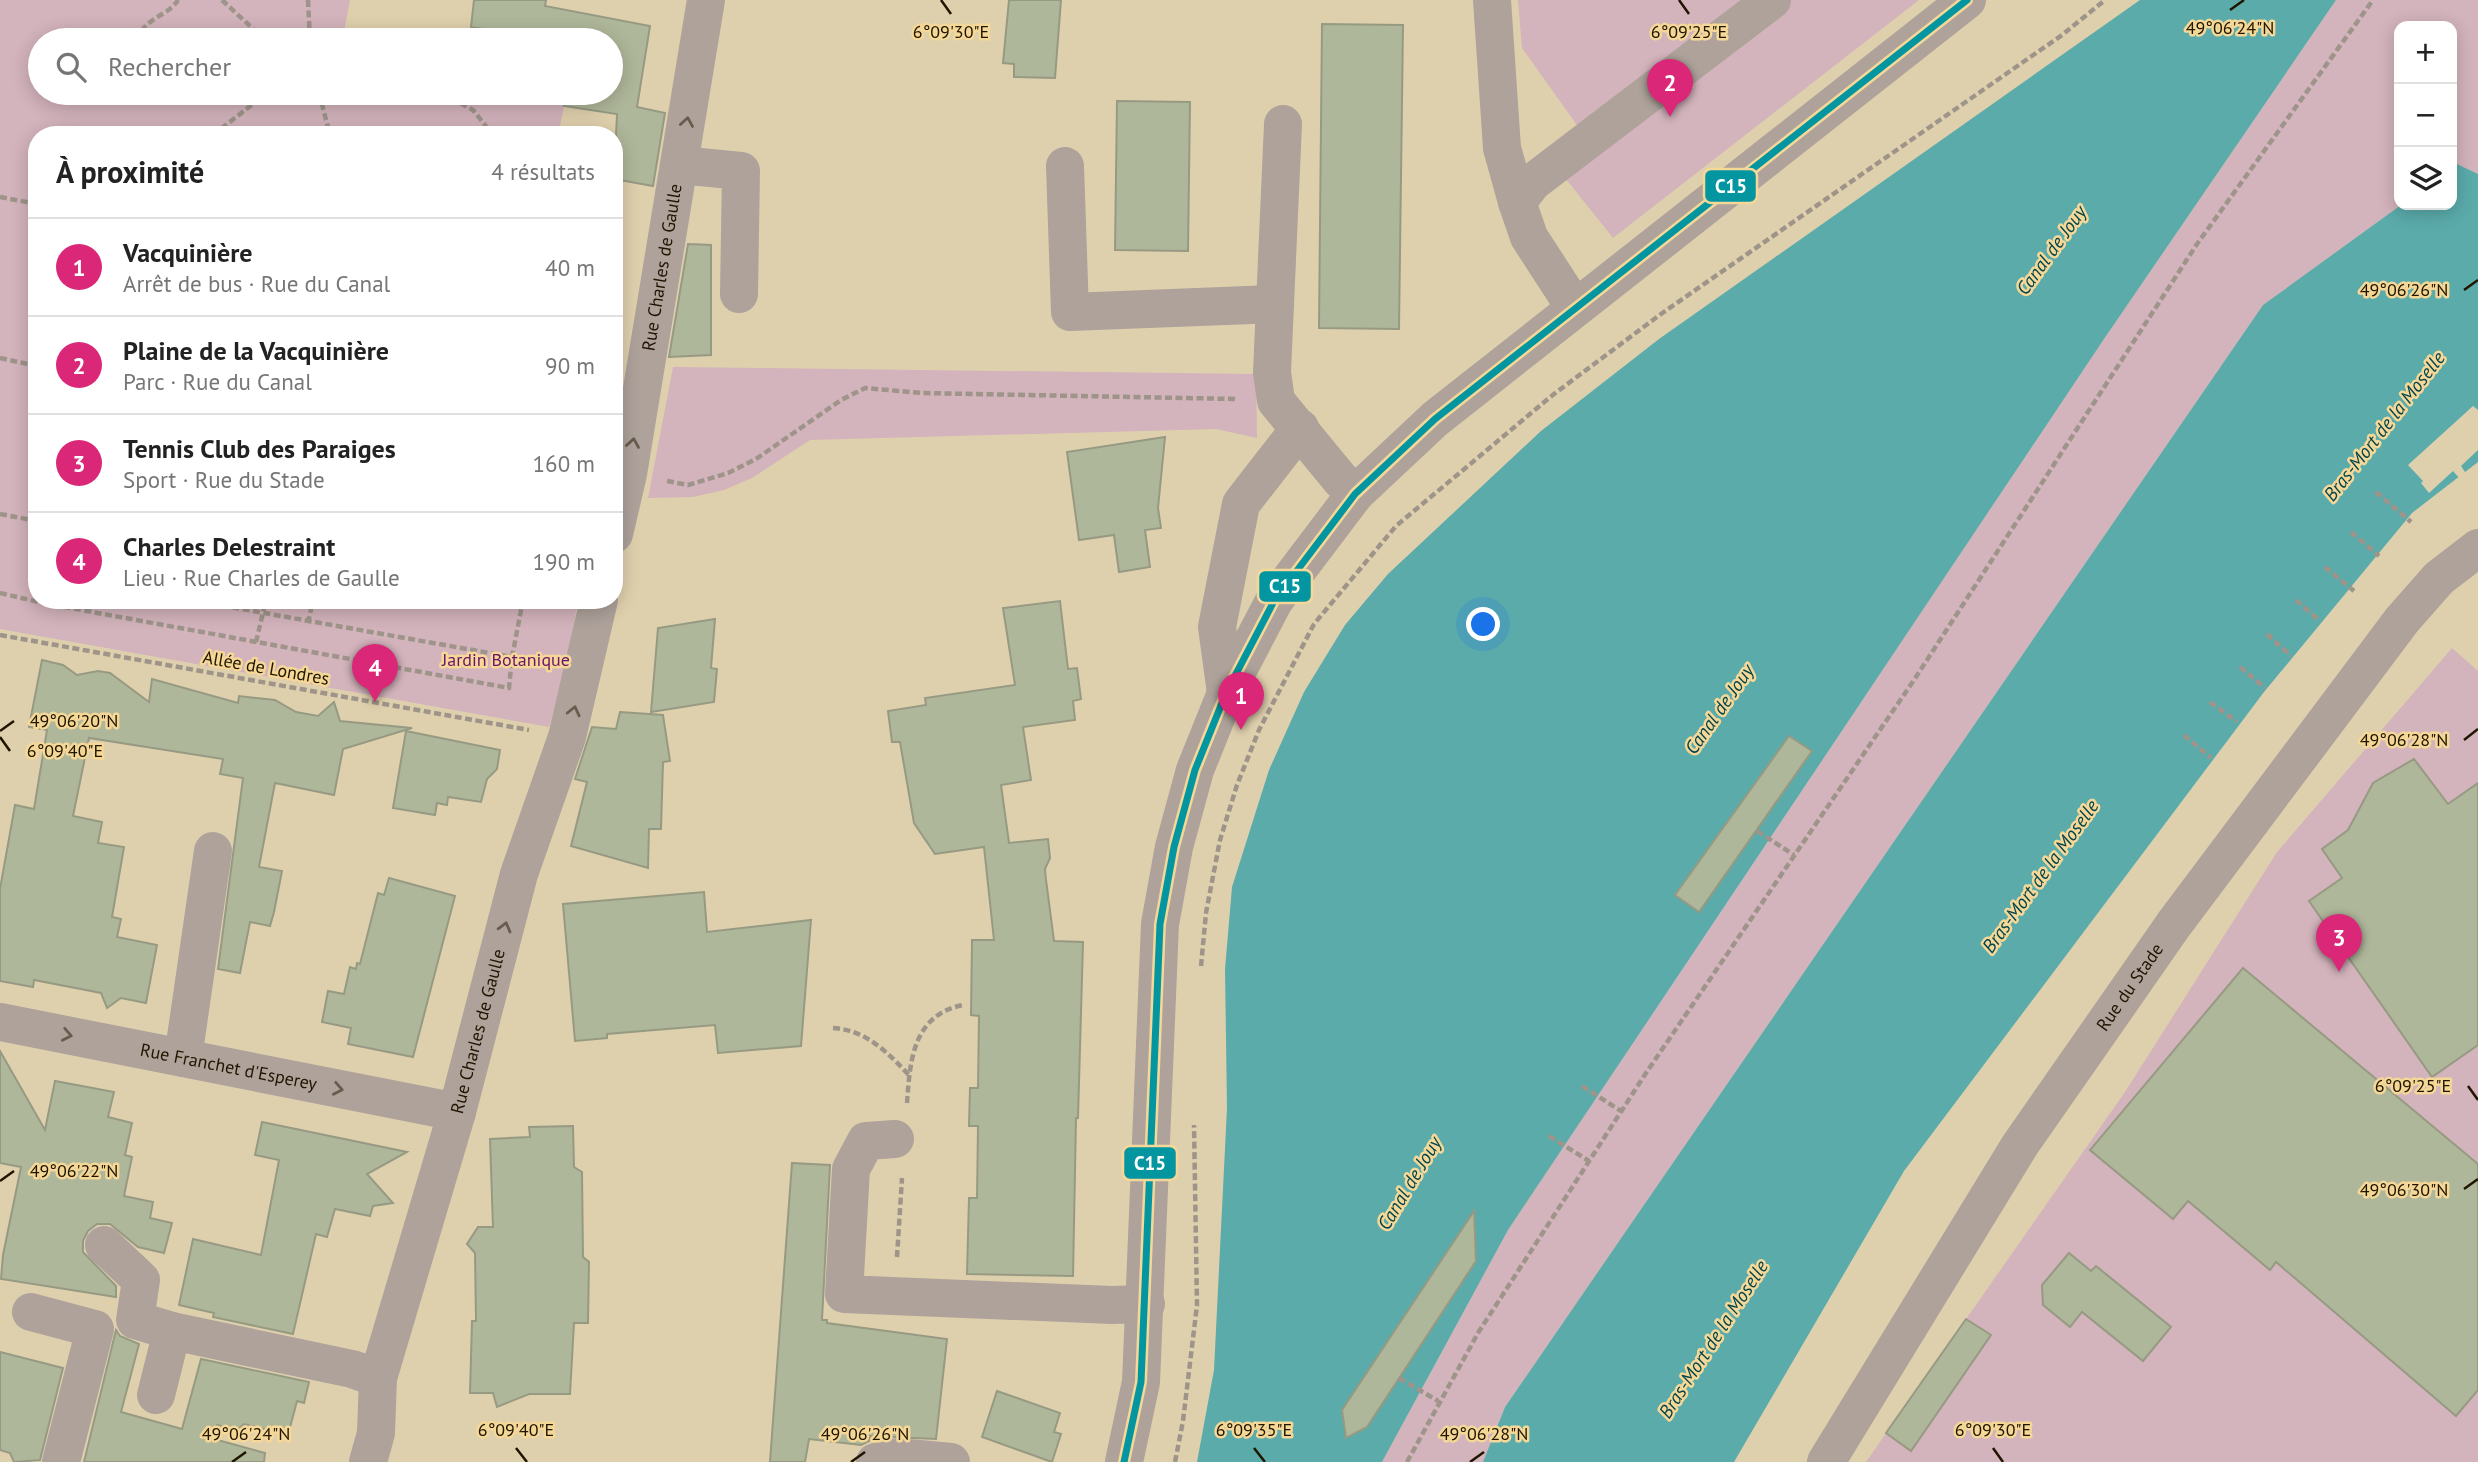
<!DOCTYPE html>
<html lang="fr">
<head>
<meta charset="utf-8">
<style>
	body { margin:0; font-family:"PT Sans",sans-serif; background:#f2f2f2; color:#222 }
	.controls { position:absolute; right:21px; top:21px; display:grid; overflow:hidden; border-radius:14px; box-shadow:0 4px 18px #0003 }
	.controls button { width:63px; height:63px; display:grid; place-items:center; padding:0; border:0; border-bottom:2px solid #e0e0e0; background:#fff; color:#222; font:35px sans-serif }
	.you { position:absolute; left:1484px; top:625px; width:24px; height:24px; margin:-18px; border:5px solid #fff; border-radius:50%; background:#1a73e8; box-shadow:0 0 0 10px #1a73e833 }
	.badge { display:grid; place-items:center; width:46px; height:46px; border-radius:50%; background:#db2777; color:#fff; font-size:23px; font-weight:700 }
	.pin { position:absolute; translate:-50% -58px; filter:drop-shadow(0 2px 4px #0008) }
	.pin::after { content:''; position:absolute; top:37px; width:24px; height:21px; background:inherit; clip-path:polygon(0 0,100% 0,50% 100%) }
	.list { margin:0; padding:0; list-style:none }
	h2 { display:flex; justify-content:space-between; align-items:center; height:91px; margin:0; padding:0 28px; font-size:30px }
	h2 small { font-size:23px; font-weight:400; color:#767676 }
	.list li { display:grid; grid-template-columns:46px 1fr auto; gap:21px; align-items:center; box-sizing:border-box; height:98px; padding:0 28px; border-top:2px solid #e0e0e0 }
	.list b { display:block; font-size:26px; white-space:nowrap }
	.list p { margin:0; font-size:23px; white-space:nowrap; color:#767676 }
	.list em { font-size:23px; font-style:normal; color:#767676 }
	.icon { flex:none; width:38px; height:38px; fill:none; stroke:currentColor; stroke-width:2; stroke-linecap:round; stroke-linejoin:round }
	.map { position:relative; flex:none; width:2478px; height:1462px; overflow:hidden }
	.search { position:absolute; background:#fff; box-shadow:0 4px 18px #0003; left:28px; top:28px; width:595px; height:77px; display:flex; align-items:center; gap:18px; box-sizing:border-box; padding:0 24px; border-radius:38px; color:#767676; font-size:26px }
	.panel { position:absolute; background:#fff; box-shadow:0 4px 18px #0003; left:28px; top:126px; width:595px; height:483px; border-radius:28px }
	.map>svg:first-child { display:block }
	.green { fill:#d3b3bc }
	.water { fill:#5babab }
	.pier { fill:#dfd0ad }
	.building { fill:#afb79a; stroke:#979a82; stroke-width:2 }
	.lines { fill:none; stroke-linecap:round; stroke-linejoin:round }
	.path { stroke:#9e9489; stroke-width:4.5; stroke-dasharray:7 3.5; stroke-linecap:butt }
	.minor { stroke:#aea29b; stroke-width:38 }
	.bus-1-casing { stroke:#f5d897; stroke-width:12 }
	.bus-1 { stroke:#0396a0; stroke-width:7 }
	.oneway { stroke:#675c4e }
	.ticks { fill:none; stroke:#201600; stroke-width:2.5 }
	.labels { text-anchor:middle; stroke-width:5; stroke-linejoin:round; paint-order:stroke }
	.street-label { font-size:18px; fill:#201600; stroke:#f5d897 }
	.park-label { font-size:18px; fill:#6a136c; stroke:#f5d897 }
	.water-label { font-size:19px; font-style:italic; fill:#00454d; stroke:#f5d897 }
	.ticks-label { font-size:18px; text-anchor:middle; fill:#201600; stroke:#f5d897; stroke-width:5; stroke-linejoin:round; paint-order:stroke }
	.line-badge { stroke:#f5d897; stroke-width:2.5 }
	.badge-label { font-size:19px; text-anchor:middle; font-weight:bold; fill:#fff }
</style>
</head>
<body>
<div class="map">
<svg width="2478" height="1462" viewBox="0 0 2478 1462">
	<rect width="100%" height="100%" fill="#dfd0ad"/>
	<g class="green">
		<path d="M0,0H350L343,37L355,40H40V93H567L558,135H37V600H578L567,664L549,727L0,629Z"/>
		<path d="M1518,0H1919L1613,238L1545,153L1579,128L1522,48Z"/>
		<path d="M2336,0H2478V174L2457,164L2452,168V26H2399L2401,205L2263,305L1505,1407L1483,1462H1382L1508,1230L2104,339Z"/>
		<path d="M673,367L1256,374L1257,438L1216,429L810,440L752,478L724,490L693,497L648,498Z"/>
		<path d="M2452,648L2478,671V1462H1866L2125,1092L2277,852Z"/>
	</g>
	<g class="water">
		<path d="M2140,0H2336L2104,339L1508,1230L1382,1462H1197L1214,1370L1227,1108L1225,969L1232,887L1269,770L1304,692L1345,625L1388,574L1541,431L1659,339Z"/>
		<path d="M2457,164L2478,174V462L2412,513L2264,692L1904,1171L1734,1462H1483L1505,1407L2263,305L2401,205H2452V168Z"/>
	</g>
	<path class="pier" d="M2473,406L2478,410V450L2461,466L2467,475L2461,480L2453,471L2429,493L2421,483L2423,481L2408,465Z"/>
	<g class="building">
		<path d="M474,0H546L545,6L650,26L637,107L665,113L653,186L614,179L617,114L564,106L567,93H611V40H546L471,27Z"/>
		<path d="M1009,0H1061L1055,78L1014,77V64L1003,63Z"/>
		<path d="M1322,24L1403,25L1399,329L1319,328Z"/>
		<path d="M1117,101L1190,102L1188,251L1115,250Z"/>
		<path d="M688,244L711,245V355L669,357Z"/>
		<path d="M1165,437L1158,508L1161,528L1145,530L1150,567L1119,572L1114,535L1079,540L1067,452Z"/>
		<path d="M1060,601L1068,669L1077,668L1081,699L1073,701L1075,720L1023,727L1031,780L1001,785L1009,843L1048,839L1050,858L1045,869L1046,880L1054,941L1083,942L1078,1118H1076L1073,1276L967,1274L969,1198H977L978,1126H969L970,1088H978L979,1016L971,1015L972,940H994L984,847L935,854L914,823L900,742H892L888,711L926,705L925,698L1015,685L1003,608Z"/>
		<path d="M715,619L711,668L717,669L714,702L651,712L658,628Z"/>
		<path d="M42,660L63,665L77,675L98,671L110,673L149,702L152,679L238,703L239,696L275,700L296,712L318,716L334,702L340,721L412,728L343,749L334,795L275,783L259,867L282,871L274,912L270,926L250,922L240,973L218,969L243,778L220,774L223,759L89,738L73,816L102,822L98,843L124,847L112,917L121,919L117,937L157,945L146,1003L121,998L107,1008L101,993L34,980L33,987L0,981V889L15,805L34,809L47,730L29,727Z"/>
		<path d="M620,712L663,715L670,761L663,762L661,829H649L648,868L571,846L587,782L575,779L592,727L616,729Z"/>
		<path d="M406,731L500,750L497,769L487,779L481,802L448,797L447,805L437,803L435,815L393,808Z"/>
		<path d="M1789,736L1812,751L1699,912L1675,895Z"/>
		<path d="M2414,759L2448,804L2478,783V1045L2432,1077L2309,901L2342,878L2322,849L2348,830L2373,783Z"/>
		<path d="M389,878L455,896L413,1057L348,1044L351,1028L322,1022L328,991L344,994L350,967L356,969L357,963L360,964L378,893L384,895Z"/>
		<path d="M704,892L707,932L811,920L801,1046L718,1053L715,1025L607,1034V1038L575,1041L563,904Z"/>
		<path d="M2243,968L2478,1164V1390L2456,1416L2276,1262L2270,1270L2188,1201L2173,1219L2090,1150Z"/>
		<path d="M0,1051L45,1130L55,1081L114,1092L108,1117L132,1123L125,1155L132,1157L124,1196L153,1202L150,1218L172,1223L164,1253L138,1247L110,1224H97L88,1231L83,1241V1252L116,1286V1297L1,1279L3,1255L21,1167L0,1163Z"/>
		<path d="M262,1122L407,1152L367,1174L393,1203L373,1206L370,1216L335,1209L327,1237L316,1234L293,1334L213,1317L214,1313L179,1305L193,1239L261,1255L279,1160L255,1155Z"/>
		<path d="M573,1126L574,1167L582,1172L583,1257L589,1262L588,1323H574L570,1394H529L497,1407L493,1393H470L472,1321H476L475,1253L467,1244L478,1227H493L490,1139L530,1137L529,1127Z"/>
		<path d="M792,1163L830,1165L822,1320H827V1323L947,1339L936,1439L870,1436L869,1441L861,1445L809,1439L805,1462H770Z"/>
		<path d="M1474,1211L1476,1261L1367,1427L1346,1438L1342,1410Z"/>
		<path d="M2069,1253L2091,1271L2096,1266L2171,1327L2143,1361L2082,1312L2070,1327L2043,1305L2042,1285Z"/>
		<path d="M1966,1319L1991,1335L1911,1451L1886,1433Z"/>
		<path d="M116,1330L120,1336L139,1344L121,1412L182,1429L201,1359L309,1382L304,1403L297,1401L288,1435L244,1424L237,1430L217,1425L214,1439L265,1453L264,1462H84Z"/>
		<path d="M0,1352L63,1368L40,1460L14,1462L10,1453L0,1450Z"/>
		<path d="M997,1391L1060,1413L1054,1432L1061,1434L1052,1462L982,1437Z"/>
	</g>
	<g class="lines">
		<g class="path">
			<path d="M222,0L265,40"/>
			<path d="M308,0L310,40"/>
			<path d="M146,40L141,32C151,16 170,14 178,0"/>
			<path d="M319,93L330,135"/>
			<path d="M442,93L473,110L493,135"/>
			<path d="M213,135L267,93"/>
			<path d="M0,197L37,204"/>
			<path d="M0,358L37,366"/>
			<path d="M667,481L688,485L728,473L756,459L841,400L865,388L922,393L1237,399"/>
			<path d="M2376,492L2411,522"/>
			<path d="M0,514L37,521"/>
			<path d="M34,521L37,504"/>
			<path d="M2351,532L2379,556"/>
			<path d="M2325,567L2354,591"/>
			<path d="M0,593L43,603"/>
			<path d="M191,600L512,657L523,600"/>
			<path d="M2296,600L2320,621"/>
			<path d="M43,603L509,688L512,657"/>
			<path d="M308,623L313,600"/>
			<path d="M2267,634L2291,656"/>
			<path d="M0,635L529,730"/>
			<path d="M256,642L266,600"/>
			<path d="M2240,667L2265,688"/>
			<path d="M2210,702L2237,722"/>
			<path d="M2184,735L2211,758"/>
			<path d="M1757,831L1794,855"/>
			<path d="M1201,966L1206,913L1220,840L1237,785L1259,730L1314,624L1396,526L1554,394L1661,314L2062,35L2105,0"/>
			<path d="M833,1028C866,1030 887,1052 909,1075"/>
			<path d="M1582,1086L1621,1111"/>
			<path d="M907,1103C910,1060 913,1015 963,1005"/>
			<path d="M1549,1136L1589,1161"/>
			<path d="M897,1257L902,1178"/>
			<path d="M1399,1378L1438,1401"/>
			<path d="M1175,1462L1183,1421L1197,1305L1194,1125"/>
			<path d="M1407,1462L1478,1333L1646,1073L1914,680L2197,244L2373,0"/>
		</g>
		<g class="minor">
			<path d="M1492,0L1502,148L1517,202"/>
			<path d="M1283,124L1272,372L1276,401L1340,479L1355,494"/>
			<path d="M680,165L741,171L739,294"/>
			<path d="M1065,166L1070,312L1275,304"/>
			<path d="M1575,308L1529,237L1517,202L1533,182L1772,0"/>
			<path id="s1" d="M614,534L628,474L706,0"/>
			<path d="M1226,693L1217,627L1241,504L1300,428"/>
			<path id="s2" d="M0,1022L457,1112"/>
			<path d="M183,1058L213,851"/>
			<path d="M895,1139L866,1141L851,1169L844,1294L1112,1305L1146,1304"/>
			<path d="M104,1245L141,1280L135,1320L172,1331"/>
			<path d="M31,1312L95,1329L61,1462"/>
			<path d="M156,1395L172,1331L352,1369L378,1378"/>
			<path id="s3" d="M368,1462L376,1433L378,1378L457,1112L519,874L567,737L599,600"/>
			<path d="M875,1462L898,1457L951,1462"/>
			<path d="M1124,1462L1141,1382L1160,924L1174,847L1195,770L1226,693L1274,601L1355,494L1435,419L1967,0"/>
			<path id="s4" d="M1826,1462L2020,1145L2174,924L2402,620L2439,578L2478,548"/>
		</g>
		<defs>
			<path id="bus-1" d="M1124,1462L1141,1382L1160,924L1174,847L1195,770L1226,693L1274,601L1355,494L1435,419L1967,0"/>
		</defs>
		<use href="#bus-1" class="bus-1-casing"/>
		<use href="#bus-1" class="bus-1"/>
	</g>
	<defs><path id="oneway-chevron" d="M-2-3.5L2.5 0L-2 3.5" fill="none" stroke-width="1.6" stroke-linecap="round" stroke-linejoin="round" transform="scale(1.75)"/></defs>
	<g class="oneway">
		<use href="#oneway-chevron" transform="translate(687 122) rotate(-81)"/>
		<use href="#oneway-chevron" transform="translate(633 443) rotate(-81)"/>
		<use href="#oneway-chevron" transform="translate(574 711) rotate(-77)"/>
		<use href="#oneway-chevron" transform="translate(505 927) rotate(-75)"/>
		<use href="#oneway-chevron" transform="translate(67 1035) rotate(11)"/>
		<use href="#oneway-chevron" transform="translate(338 1089) rotate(11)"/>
	</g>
	<path class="ticks" d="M941,0L951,14M1679,0L1689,14M2230,10L2244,0M2464,290L2478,280M0,731L14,721M0,737L10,751M2464,740L2478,729M2468,1086L2478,1100M0,1181L14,1171M2464,1189L2478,1179M516,1448L527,1462M1254,1448L1265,1462M1993,1448L2003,1462M232,1462L246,1452M851,1462L865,1452M1470,1462L1484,1452"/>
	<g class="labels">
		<g class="street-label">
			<text dy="6" stroke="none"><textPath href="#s1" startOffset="271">Rue Charles de Gaulle</textPath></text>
			<text transform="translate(266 668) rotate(10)" y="6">Allée de Londres</text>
			<text dy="6" stroke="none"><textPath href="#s4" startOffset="564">Rue du Stade</textPath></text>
			<text dy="6" stroke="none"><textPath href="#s3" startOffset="446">Rue Charles de Gaulle</textPath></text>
			<text dy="6" stroke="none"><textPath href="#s2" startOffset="233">Rue Franchet d'Esperey</textPath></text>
		</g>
		<g class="park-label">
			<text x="506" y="666">Jardin Botanique</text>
		</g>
		<g class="water-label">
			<text transform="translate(2051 250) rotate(-54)" y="7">Canal de Jouy</text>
			<text transform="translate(2384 426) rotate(-52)" y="7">Bras-Mort de la Moselle</text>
			<text transform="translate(1719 709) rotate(-55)" y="7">Canal de Jouy</text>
			<text transform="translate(2040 876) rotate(-54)" y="7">Bras-Mort de la Moselle</text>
			<text transform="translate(1409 1183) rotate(-59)" y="7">Canal de Jouy</text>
			<text transform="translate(1713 1339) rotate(-57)" y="7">Bras-Mort de la Moselle</text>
		</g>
	</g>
	<g class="ticks-label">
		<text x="2230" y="34">49°06'24"N</text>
		<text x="951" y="38">6°09'30"E</text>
		<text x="1689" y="38">6°09'25"E</text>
		<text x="2404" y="296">49°06'26"N</text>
		<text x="74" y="727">49°06'20"N</text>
		<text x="2404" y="746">49°06'28"N</text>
		<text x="65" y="757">6°09'40"E</text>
		<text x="2413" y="1092">6°09'25"E</text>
		<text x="74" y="1177">49°06'22"N</text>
		<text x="2404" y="1196">49°06'30"N</text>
		<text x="516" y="1436">6°09'40"E</text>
		<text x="1254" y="1436">6°09'35"E</text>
		<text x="1993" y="1436">6°09'30"E</text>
		<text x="246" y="1440">49°06'24"N</text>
		<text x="865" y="1440">49°06'26"N</text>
		<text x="1484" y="1440">49°06'28"N</text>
	</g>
	<g class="line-badge">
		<rect x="1704" y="169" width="53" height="34" rx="7" fill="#0396a0"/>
		<rect x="1258" y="570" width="54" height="33" rx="7" fill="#0396a0"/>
		<rect x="1123" y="1146" width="54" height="34" rx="7" fill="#0396a0"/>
	</g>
	<g class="badge-label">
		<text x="1731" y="193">C15</text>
		<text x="1285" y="593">C15</text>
		<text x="1150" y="1170">C15</text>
	</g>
</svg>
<div class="controls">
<button>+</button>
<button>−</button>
<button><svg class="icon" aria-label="layers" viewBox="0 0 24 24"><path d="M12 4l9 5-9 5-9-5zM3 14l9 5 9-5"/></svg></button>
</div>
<div class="you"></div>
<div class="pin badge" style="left:1241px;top:730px">1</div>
<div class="pin badge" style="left:1670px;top:117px">2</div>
<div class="pin badge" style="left:2339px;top:972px">3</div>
<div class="pin badge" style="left:375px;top:702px">4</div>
<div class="search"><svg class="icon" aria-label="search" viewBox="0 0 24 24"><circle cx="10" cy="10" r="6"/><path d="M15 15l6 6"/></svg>Rechercher</div>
<section class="panel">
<h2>À proximité<small>4 résultats</small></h2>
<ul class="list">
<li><span class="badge">1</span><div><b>Vacquinière</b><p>Arrêt de bus · Rue du Canal</p></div><em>40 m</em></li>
<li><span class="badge">2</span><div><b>Plaine de la Vacquinière</b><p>Parc · Rue du Canal</p></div><em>90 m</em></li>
<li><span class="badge">3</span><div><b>Tennis Club des Paraiges</b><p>Sport · Rue du Stade</p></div><em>160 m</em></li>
<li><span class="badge">4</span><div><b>Charles Delestraint</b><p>Lieu · Rue Charles de Gaulle</p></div><em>190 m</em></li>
</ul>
</section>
</div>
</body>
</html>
